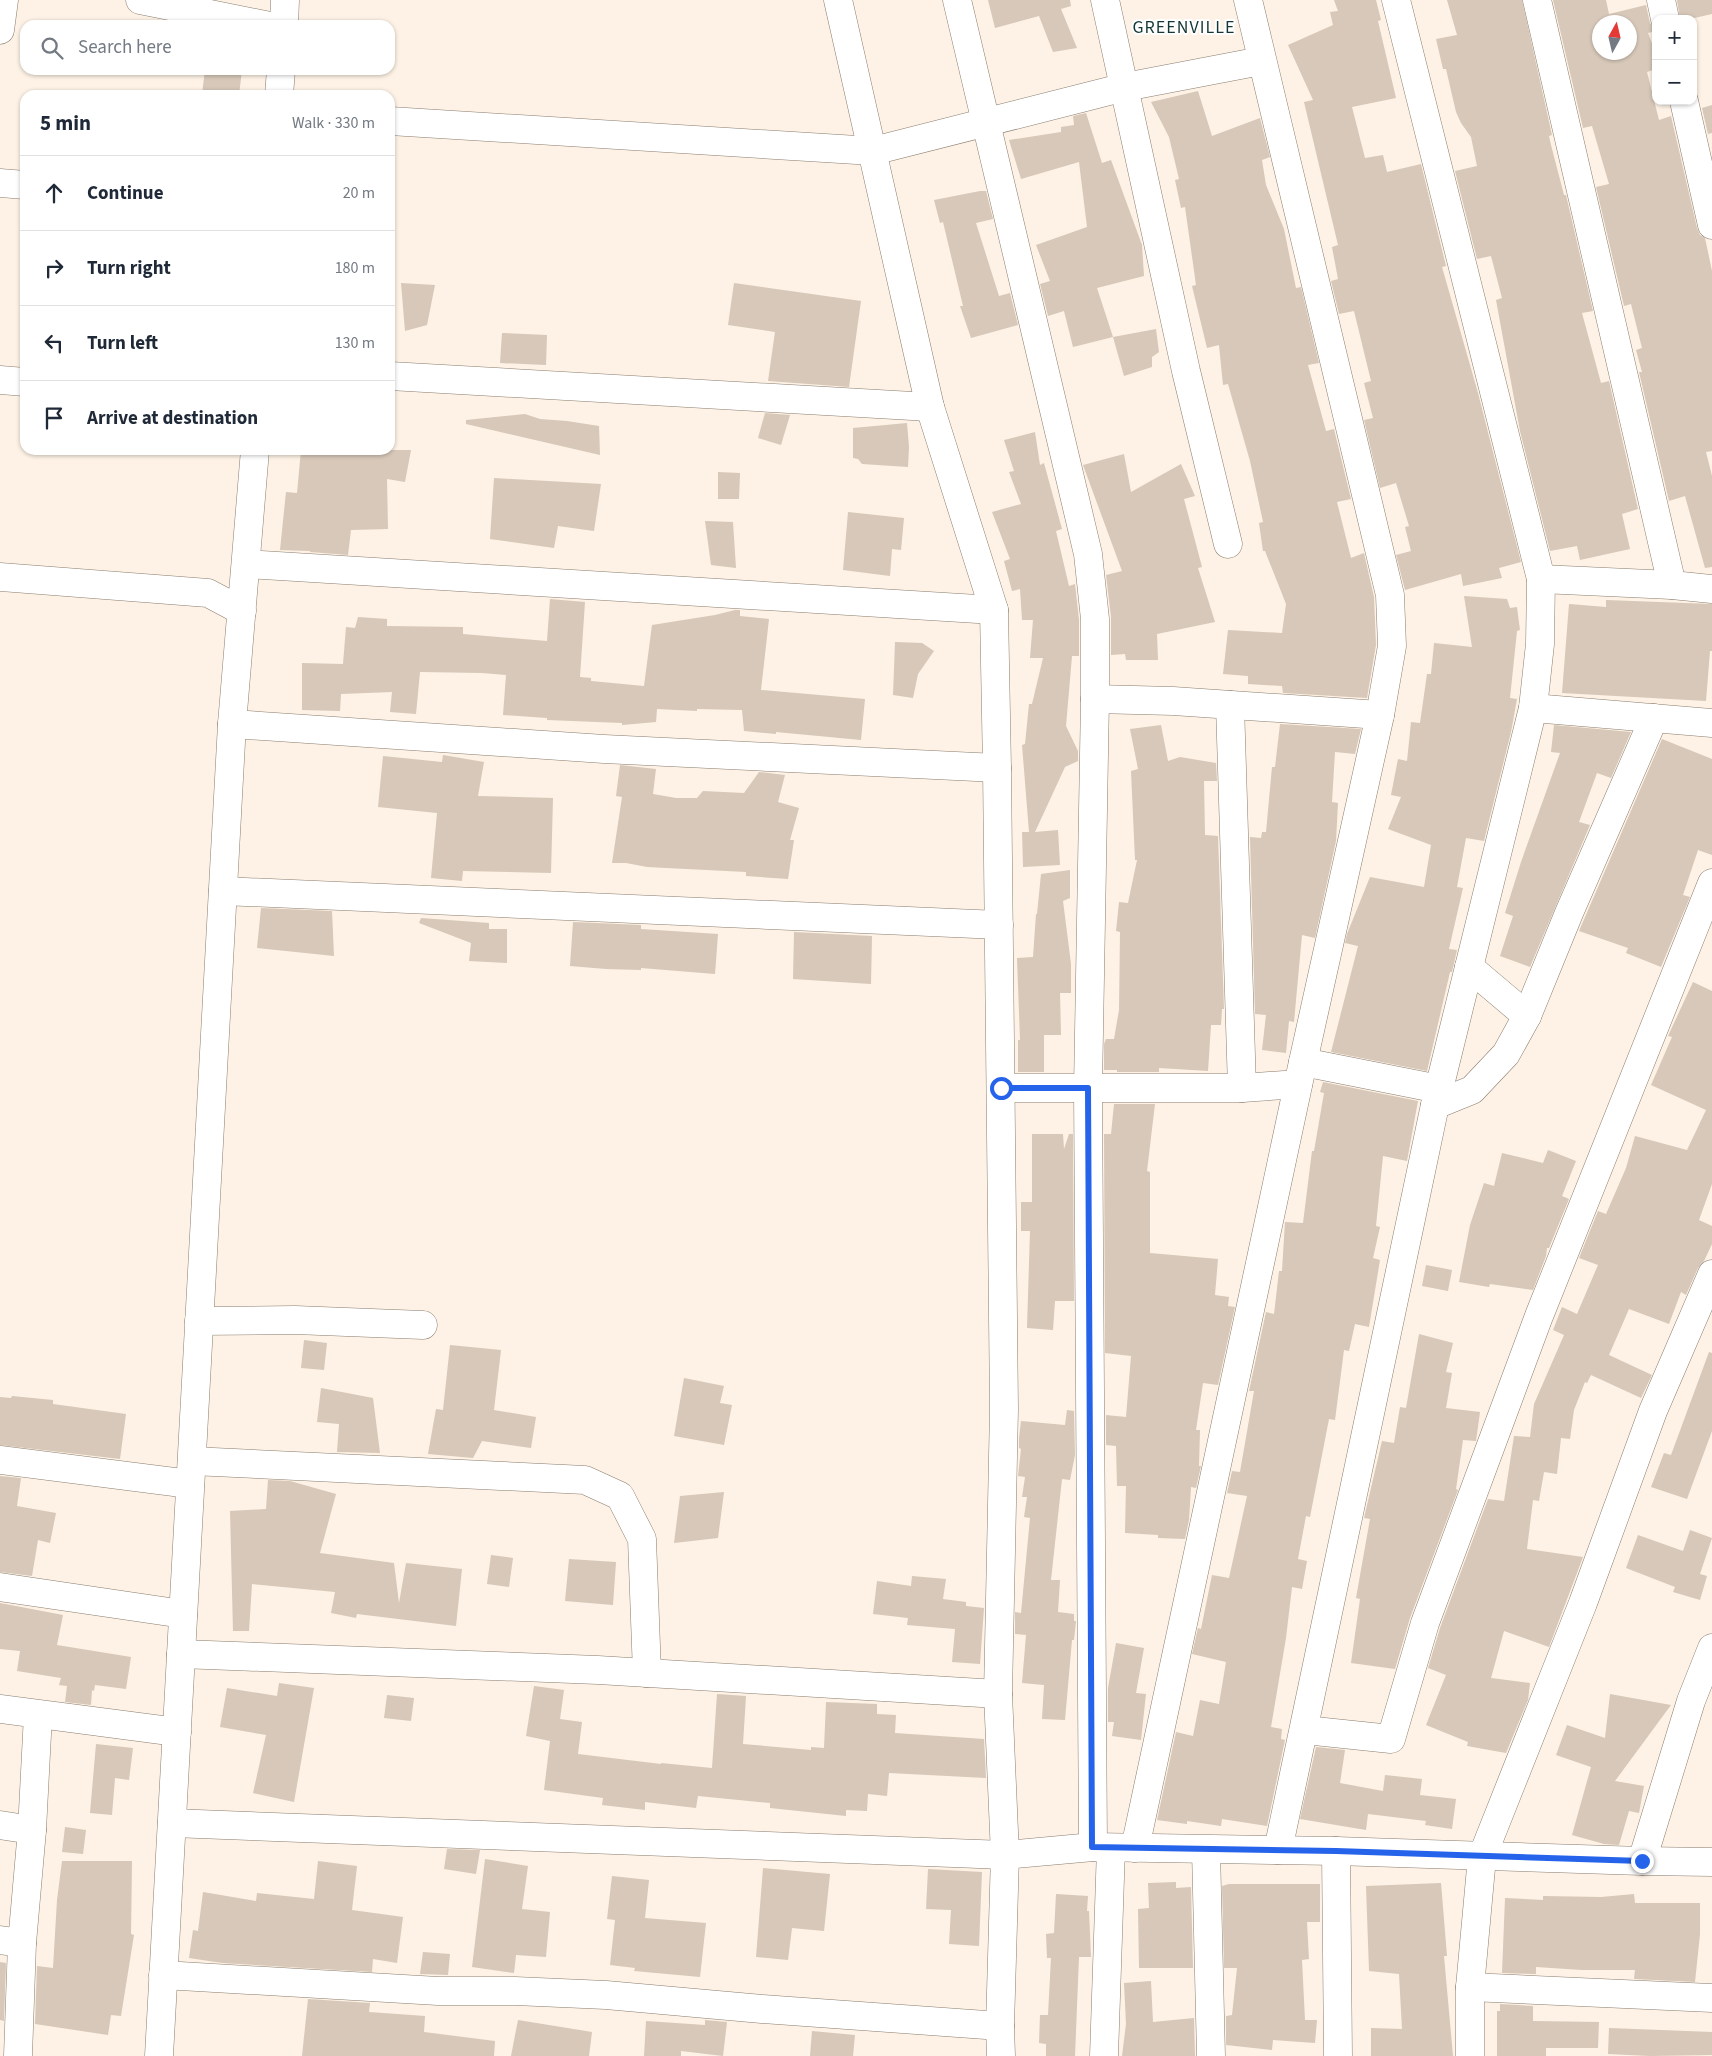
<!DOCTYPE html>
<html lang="en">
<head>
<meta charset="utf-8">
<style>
	body { margin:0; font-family:"Source Sans 3",sans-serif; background:#f2f2f3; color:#1f2937 }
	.controls { position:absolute; right:15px; top:15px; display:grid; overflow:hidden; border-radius:10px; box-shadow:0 1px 4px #0004 }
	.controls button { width:45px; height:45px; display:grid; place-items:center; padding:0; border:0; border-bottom:1px solid #e0e1e3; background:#fff; color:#1f2937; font:25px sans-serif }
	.compass { position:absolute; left:1592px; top:15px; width:45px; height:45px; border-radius:50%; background:#fff; box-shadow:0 1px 4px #0004; rotate:8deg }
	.stop { position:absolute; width:15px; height:15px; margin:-11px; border:4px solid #2563eb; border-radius:50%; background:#fff }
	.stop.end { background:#2563eb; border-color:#fff; box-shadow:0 1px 5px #0008 }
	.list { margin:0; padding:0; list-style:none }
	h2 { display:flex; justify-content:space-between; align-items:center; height:65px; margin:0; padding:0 20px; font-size:21px }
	h2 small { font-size:16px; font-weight:400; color:#747a83 }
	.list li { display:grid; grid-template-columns:32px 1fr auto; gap:15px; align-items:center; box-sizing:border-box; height:75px; padding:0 20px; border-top:1px solid #e0e1e3 }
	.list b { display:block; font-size:19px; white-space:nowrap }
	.list em { font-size:16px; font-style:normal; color:#747a83 }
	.icon { flex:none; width:28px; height:28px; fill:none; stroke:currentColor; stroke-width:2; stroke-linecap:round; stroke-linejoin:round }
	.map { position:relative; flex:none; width:1712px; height:2056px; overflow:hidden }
	.search { position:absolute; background:#fff; box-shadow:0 1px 4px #0004; left:20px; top:20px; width:375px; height:55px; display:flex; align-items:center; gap:12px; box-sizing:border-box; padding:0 18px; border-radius:15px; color:#747a83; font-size:19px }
	.panel { position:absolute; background:#fff; box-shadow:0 1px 4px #0004; left:20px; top:90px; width:375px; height:365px; border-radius:15px }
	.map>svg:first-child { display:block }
	.building { fill:#d7c8b9; fill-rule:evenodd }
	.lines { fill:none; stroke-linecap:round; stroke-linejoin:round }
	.minor-casing { stroke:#8a7d6f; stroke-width:29 }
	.minor { stroke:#fff; stroke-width:28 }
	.route { stroke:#2563eb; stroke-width:6 }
	.labels { text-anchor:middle; stroke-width:4; stroke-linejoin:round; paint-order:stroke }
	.neighbourhood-label { font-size:18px; letter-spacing:1px; fill:#143735; stroke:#fff }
</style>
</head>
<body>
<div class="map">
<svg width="1712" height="2056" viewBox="0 0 1712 2056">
	<rect width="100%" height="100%" fill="#fdf2e5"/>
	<g class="building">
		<path d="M988,0H1070L1071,6L1061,9L1077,48L1053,52L1039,16L995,28Z"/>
		<path d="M1334,0H1376L1381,20L1378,21L1396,98L1352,107L1365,158L1383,155L1387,172L1421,164L1446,266L1442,267L1478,393L1521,562L1499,568L1502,578L1463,586L1461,574L1405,590L1396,555L1411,551L1405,527L1409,526L1396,483L1380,488L1364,420L1373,418L1364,383L1371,381L1354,311L1339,314L1331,281L1338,279L1332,247L1338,245L1304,102L1313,100L1288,45L1333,25L1330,12L1338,11Z"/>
		<path d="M1447,0H1522L1552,135L1549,136L1551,145L1564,195H1566L1593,311L1582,313L1601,383L1609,381L1638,509L1622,514L1630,549L1580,560L1577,546L1550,551L1520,431L1496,300L1502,298L1491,256L1477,259L1455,171L1477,166L1471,137L1461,123L1456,112L1446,69H1443L1436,39L1457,35Z"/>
		<path d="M1553,0H1606L1609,14L1646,5L1650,23L1656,31L1648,33L1656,54V69L1647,72L1659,120L1671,116L1697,228L1700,235L1705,238L1712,271V451L1706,452L1712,476V567L1705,568L1685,496L1669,501L1639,372H1642L1636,350L1642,348L1631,304L1624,306L1596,187L1609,184L1592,126L1583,128ZM1600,22H1630V52H1600Z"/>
		<path d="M1677,0H1712V14L1690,19H1680Z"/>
		<path d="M205,70H242L239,95L202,94Z"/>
		<path d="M1198,91L1212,136L1260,118L1270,157L1262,160L1266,185L1284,229L1296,288L1301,287L1319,363L1308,365L1326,431L1334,429L1351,499L1337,502L1351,558L1364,553L1374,597L1376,645L1367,698L1283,693L1282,686L1248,684V676L1223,674L1228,630L1282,633L1286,604L1265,551H1263L1259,523L1263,522L1250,461L1228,384L1223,385L1219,345L1207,348L1192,286L1196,285L1185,207L1181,208L1175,180L1179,179L1169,137L1151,102Z"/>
		<path d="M1712,105V133L1708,134L1702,108Z"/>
		<path d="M1086,113L1102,163L1111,160L1142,245L1144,276L1097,288L1113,337L1073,347L1064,311L1048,316L1040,284L1050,281L1036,245L1087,227L1079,162L1021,179L1009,140L1061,132V127L1074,125L1073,116Z"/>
		<path d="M980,191H986L993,219L976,223L999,296L1010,293L1018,325L971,338L960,306H963L943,222L940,223L934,200Z"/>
		<path d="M401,283L435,285L427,325L405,331Z"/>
		<path d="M734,283L861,301L849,387L768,381L775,332L728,325Z"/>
		<path d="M1156,329L1159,352L1152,357V367L1124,376L1113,337Z"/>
		<path d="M502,333L547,335L546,365L500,363Z"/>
		<path d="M765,413L790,415L781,445L758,438Z"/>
		<path d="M525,414L540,419L567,421L599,426L600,455L466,424V420Z"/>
		<path d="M907,423L909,447L908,467L862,464L858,459L853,458V428Z"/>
		<path d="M1035,432L1040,465L1044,463L1062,529L1056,531L1069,586L1075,584L1079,620V656H1072L1066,726L1078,751V761L1065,767L1035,832L1058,830L1060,865L1023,867L1022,832H1029L1022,745L1025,744L1029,704H1032L1043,658H1030L1033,620H1022L1020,589L1012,591L1004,561L1010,559L992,512L1021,504L1009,472L1014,471L1004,440Z"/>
		<path d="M301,450H411L405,482L387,479L388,529L351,530L348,555L310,552V551L280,550L286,492L297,493Z"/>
		<path d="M1124,454L1131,492L1181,464L1195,496L1184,499L1202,567L1198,568L1215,622L1157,634L1158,660H1126L1125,654L1111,655V617L1106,575L1122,571L1083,465Z"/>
		<path d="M718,472L740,473L739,499H718Z"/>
		<path d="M494,478L601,484L594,531L558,526L554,548L490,539Z"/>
		<path d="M848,512L904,518L901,550L892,549L890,576L843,570Z"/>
		<path d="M705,521L733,522L736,568L711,565Z"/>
		<path d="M1464,596L1507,599L1510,608L1517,607L1520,630L1517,631L1510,698L1517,699L1511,732L1484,841L1466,838L1457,887L1463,888L1449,949L1457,950L1452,972H1450L1427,1071L1331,1052L1358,946L1345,943L1347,934L1370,877L1424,887L1431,845L1388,829L1401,797L1391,795L1398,759L1407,761L1411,722L1420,723L1427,674H1431L1434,643L1472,647Z"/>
		<path d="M550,599L585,602L580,677L591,678V681L644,686L652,625L715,615L735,610H740V616L769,619L761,690L865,699L861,740L776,732V734L744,731L742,710L697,709V711L657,709L656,722L622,725V723L547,720V718L503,715L506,675L482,673L420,672L416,714L390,712L392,692L341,694L340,711L302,710V663L343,664L346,627L355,628L358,617L387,619V626L463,627V634L547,641Z"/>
		<path d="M1606,600L1712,604V651H1710L1706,701L1562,693L1569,604L1606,607Z"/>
		<path d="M895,642L922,643L934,651L918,674L913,698L893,695Z"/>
		<path d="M1280,724L1361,729L1355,754L1335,752L1332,802L1338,803L1336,841L1315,938L1302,935L1294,1022L1289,1021L1286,1053L1262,1050L1266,1015L1255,1014L1250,837L1261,838L1262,832H1266L1272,767H1275Z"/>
		<path d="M1161,725L1168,761L1180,757L1216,763L1217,781H1204L1205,835L1218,836L1224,1009H1222L1221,1025H1211L1208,1071L1159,1068V1072H1117V1070H1104V1044L1106,1039H1114L1119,1010L1120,932L1116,931L1119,902L1128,903L1137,860H1135L1131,771L1138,769L1130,729Z"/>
		<path d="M1554,725L1631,732L1611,778L1597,773L1579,822L1590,825L1530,967L1500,956L1513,916L1505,913L1521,862L1560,753L1551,752Z"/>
		<path d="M1662,739L1712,759V855L1698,850L1683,895L1690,897L1661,967L1626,953L1628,948L1579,931Z"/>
		<path d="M443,755L484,762L478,796L553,798L551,873L463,871L462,881L431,878L437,813L378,807L383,756L442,762Z"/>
		<path d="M620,765L656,769L653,794L676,798H697L703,791L744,793L759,772L785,775L778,802L799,808L790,840H794L788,879L746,876V872L647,867L626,863H612L622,797L616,796Z"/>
		<path d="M1070,870V898L1063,901L1071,964V993H1060L1061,1035H1044V1072H1018V1040H1020L1017,958L1033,957L1036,914H1037L1041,874Z"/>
		<path d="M261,908L332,911L334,956L257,948Z"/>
		<path d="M421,918L489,923V929H507V963L469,961L471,943L419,923Z"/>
		<path d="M573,922L641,925V929L718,934L715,974L641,968V970L606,969L570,966Z"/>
		<path d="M794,932L872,936L871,984L793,979Z"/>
		<path d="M1693,982L1712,991V1184L1699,1220L1712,1226V1244L1704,1261L1698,1268L1686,1295L1681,1292L1669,1324L1629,1309L1609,1355L1652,1375L1641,1398L1591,1375L1587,1383L1585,1382L1574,1410L1570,1439L1561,1438L1557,1474L1544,1472L1539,1501L1533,1500L1527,1549L1583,1557L1549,1647L1504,1631L1491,1678L1530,1683L1528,1700L1506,1753L1467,1746L1468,1742L1426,1725L1446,1675L1428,1668L1440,1628L1488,1499L1504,1501L1514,1436L1530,1437L1534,1404L1564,1335L1553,1330L1562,1307L1577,1314L1598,1265L1579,1258L1598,1211L1606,1214L1626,1168L1635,1136L1687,1150L1706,1110L1651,1085L1672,1037L1668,1036Z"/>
		<path d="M1323,1082L1418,1101L1407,1161L1383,1156L1376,1226L1380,1227L1373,1258L1380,1260L1369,1327L1355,1324L1349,1351L1344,1350L1335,1420L1329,1419L1310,1517L1306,1516L1298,1559L1307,1561L1302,1589L1292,1587L1286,1638L1271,1727L1282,1729L1281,1739L1285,1740L1267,1826L1222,1819L1221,1826L1187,1821V1824L1157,1820L1176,1732L1193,1736L1200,1700L1219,1704L1226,1662L1192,1654L1198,1628L1201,1629L1212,1575L1229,1578L1247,1496L1227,1493L1232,1471L1240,1472L1254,1391H1249L1266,1312L1274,1314L1279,1271H1282L1285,1222L1303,1223L1312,1151H1314L1324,1093L1320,1092Z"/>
		<path d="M1114,1104H1155L1147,1171L1150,1172V1253L1218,1259L1215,1295L1229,1297L1228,1306L1235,1307L1218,1385L1203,1383L1196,1430H1200L1199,1466H1201L1196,1488L1191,1487L1189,1520L1185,1539L1158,1538V1535L1125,1533L1126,1486H1117L1116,1446L1106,1445V1415L1126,1417L1131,1356L1105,1353L1104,1134H1111Z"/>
		<path d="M1032,1134H1063L1064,1149L1069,1134H1073L1074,1301H1055L1053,1330L1027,1328L1030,1231H1021V1202H1032Z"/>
		<path d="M1548,1150L1576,1161L1562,1196L1569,1199L1549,1248H1547L1546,1256L1533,1290L1490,1284L1489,1287L1459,1282L1470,1225L1484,1183L1494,1186L1502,1153L1543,1163Z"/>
		<path d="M1426,1265L1452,1270L1448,1291L1422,1286Z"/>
		<path d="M1419,1334L1453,1343L1446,1372L1452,1373L1446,1408L1480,1412L1476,1441L1463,1440L1456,1489L1458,1490L1410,1618L1395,1669L1351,1663L1360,1599L1356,1598L1370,1519L1364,1518L1382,1441L1394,1443L1400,1407L1406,1408Z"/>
		<path d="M304,1340L327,1343L324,1370L301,1368Z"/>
		<path d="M450,1345L501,1350L494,1410L536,1417L531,1448L482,1441L473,1458L428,1454L436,1409L443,1410Z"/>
		<path d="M1709,1352L1712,1353V1431L1687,1499L1651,1487L1664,1453L1671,1455Z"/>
		<path d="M684,1378L724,1386L720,1403L732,1405L724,1445L674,1436Z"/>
		<path d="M321,1388L373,1398L380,1453L337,1452L339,1424L317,1422Z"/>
		<path d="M12,1396L53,1400V1404L126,1414L120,1459L0,1445V1397L11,1398Z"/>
		<path d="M1067,1410L1074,1411L1075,1455L1070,1480L1062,1479L1051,1580H1060L1058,1612L1074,1614V1621H1076L1074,1640H1072L1065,1720L1042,1719L1044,1685L1022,1683L1026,1635L1015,1634V1612L1021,1613L1030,1518L1024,1517L1027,1497H1022L1025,1477L1018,1476L1021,1449L1019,1448V1438L1021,1421L1065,1425Z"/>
		<path d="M0,1476L21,1478L17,1506L56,1513L50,1543L38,1540L32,1576L0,1572Z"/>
		<path d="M268,1480L290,1481L336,1494L320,1553L394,1563L399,1603L406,1563L462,1569L456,1626L357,1614L356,1618L331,1613L335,1592L252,1584L249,1631H233L230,1511L266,1509Z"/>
		<path d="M724,1492L718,1538L674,1543L680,1496Z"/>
		<path d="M1690,1530L1712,1538L1700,1574L1707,1576L1700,1600L1673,1592L1675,1587L1626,1568L1638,1535L1683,1551Z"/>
		<path d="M491,1555L513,1558L509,1587L487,1584Z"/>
		<path d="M569,1559L616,1562L613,1605L565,1601Z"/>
		<path d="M912,1576L946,1579L943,1599L966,1602V1606L984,1608L980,1664L952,1662L955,1629L907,1625L908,1618L873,1614L877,1581L911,1586Z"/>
		<path d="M0,1603L63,1615L57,1645L131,1657L126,1689L95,1685L94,1691L92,1690L91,1705L65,1702L67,1686L59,1685L61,1678L17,1671L20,1651L0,1649Z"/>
		<path d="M1116,1643L1144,1648L1136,1693L1146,1694L1141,1740L1112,1736L1114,1722H1108V1688Z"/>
		<path d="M279,1683L314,1688L294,1802L253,1793L266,1735L220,1727L227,1688L277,1696Z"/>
		<path d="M534,1686L564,1690L560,1719L582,1722L578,1754L661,1764V1763L712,1768L717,1694L746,1696L743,1744L811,1750V1747L824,1748L826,1702L877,1704V1714L896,1715L895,1733L984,1739L986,1778L889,1773L887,1796L868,1794L867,1811L846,1810V1816L770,1808V1803L698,1796L696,1808L645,1802V1810L602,1805L603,1798L544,1790L550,1741L526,1736Z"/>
		<path d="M1610,1694L1671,1705L1615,1781L1644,1786L1639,1813L1629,1811L1619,1845L1604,1844L1572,1835L1591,1767L1556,1755L1567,1725L1605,1738Z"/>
		<path d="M387,1695L414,1698L411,1721L384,1718Z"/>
		<path d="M96,1744L133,1748L129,1780L115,1778L112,1815L90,1813Z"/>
		<path d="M1316,1747L1345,1750L1340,1783L1383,1791L1385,1775L1422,1779L1420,1795L1456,1799L1452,1829L1425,1825L1426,1821L1368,1814L1366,1830L1300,1819Z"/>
		<path d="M65,1827L86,1830L83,1854L62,1852Z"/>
		<path d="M447,1849L480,1850L476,1874L444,1869Z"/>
		<path d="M485,1859L528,1866L522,1909L550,1912L546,1957L516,1955L514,1973L472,1967Z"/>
		<path d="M62,1861H132L131,1934L134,1935L121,2016L111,2015L108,2035L35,2024L37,1966L53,1968L57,1900Z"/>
		<path d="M318,1861L357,1866L352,1910L403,1917L397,1963L373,1959L372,1972L222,1963L189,1958L193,1930L198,1931L203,1892L256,1901L257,1893L314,1899Z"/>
		<path d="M763,1868L830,1874L824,1931L792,1928L788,1960L756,1957Z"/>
		<path d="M928,1869L982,1872L979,1946L949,1944L951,1910L926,1909Z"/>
		<path d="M612,1876L649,1880L645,1918L706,1923L700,1977L634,1971L635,1968L610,1965L615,1920L607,1919Z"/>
		<path d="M1176,1882V1888L1191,1887L1193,1968H1139L1138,1909L1149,1908L1148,1883Z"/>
		<path d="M1441,1883L1447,1956H1444L1453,2056H1371V2028L1402,2029L1399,1974L1369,1971L1366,1886Z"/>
		<path d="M1229,1884H1320V1922H1307L1309,1959L1302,1960L1305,2020H1317L1315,2043L1273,2040L1272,2050L1226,2045V2016L1232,2015L1237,1968H1224L1222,1886Z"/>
		<path d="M1056,1894L1088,1896L1087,1911H1089L1091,1957H1079L1075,2056H1046V2044L1039,2043L1040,2015H1048L1051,1958H1047L1046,1934L1054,1933Z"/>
		<path d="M1634,1894L1635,1903H1700V1934L1695,1982L1634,1979L1635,1970H1582L1536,1967V1974L1502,1973L1505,1898L1543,1900V1896L1601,1897Z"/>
		<path d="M423,1952L450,1954L448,1975L420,1974Z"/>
		<path d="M0,1962L6,1963L4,2021L0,2020Z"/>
		<path d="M1151,1981L1153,2022L1194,2018L1195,2056H1122L1126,2024L1124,1983Z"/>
		<path d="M308,1999L370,2003L369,2012L425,2016L424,2032L495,2041L494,2056H302Z"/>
		<path d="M1500,2004L1533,2006V2021L1599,2022L1598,2048H1546V2056H1497V2011H1500Z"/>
		<path d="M518,2020L592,2032L589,2056H511Z"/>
		<path d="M705,2020L727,2022L723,2056L681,2051V2056H644L646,2021L705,2025Z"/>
		<path d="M1609,2028L1712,2032V2055L1650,2056L1608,2054Z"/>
		<path d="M812,2031L855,2035L853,2056H810Z"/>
	</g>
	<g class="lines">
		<defs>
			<g id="minor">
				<path d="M140,0L265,25"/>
				<path d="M838,0L930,407L994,610L997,768L1004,1409L998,1694L1005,1855L1000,2026L1001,2056"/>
				<path d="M957,0L1088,554L1095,619V699L1088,1088L1093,1847"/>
				<path d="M1105,0L1186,371L1228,544"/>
				<path d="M1537,0L1672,585"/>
				<path d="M1661,0L1665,19"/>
				<path d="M284,25L285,0"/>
				<path d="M0,30L4,0"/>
				<path d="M279,95L281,70"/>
				<path d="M1684,101L1712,225"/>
				<path d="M390,121L873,151L1125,87L1261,61"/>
				<path d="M0,183L25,185"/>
				<path d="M390,376L930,407"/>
				<path d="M0,380L25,382"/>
				<path d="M246,564L994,610"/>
				<path d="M0,577L208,593L242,611"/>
				<path d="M1541,579L1672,585L1712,589"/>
				<path d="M1095,699L1173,701L1380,715"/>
				<path d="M1230,705L1242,1088"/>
				<path d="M1533,708L1712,723"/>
				<path d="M232,724L604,749L997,768"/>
				<path d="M223,891L999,925"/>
				<path d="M1469,967L1527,1016"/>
				<path d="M1303,1062L1439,1089"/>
				<path d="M1001,1088H1242L1298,1084"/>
				<path d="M1435,1105L1472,1090L1506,1054L1527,1016L1569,913L1654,718"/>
				<path d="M199,1321L295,1320L423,1325"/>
				<path d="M0,1460L190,1484"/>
				<path d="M192,1461L585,1480L620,1496L642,1539L647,1673"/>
				<path d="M0,1587L183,1614"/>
				<path d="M181,1654L598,1670L998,1694"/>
				<path d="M0,1709L177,1732"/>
				<path d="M1305,1730L1391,1739L1425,1623L1539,1316L1712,883"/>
				<path d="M172,1823L1005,1855L1093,1847L1336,1851L1642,1861L1712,1862"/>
				<path d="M0,1825L32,1830L38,1715"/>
				<path d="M1135,1848L1303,1062L1380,715L1392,646L1390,595L1248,0"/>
				<path d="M1206,1850L1211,2056"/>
				<path d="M1278,1850L1435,1105L1533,708L1540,644L1541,579L1396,0"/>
				<path d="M1336,1851L1338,2056"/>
				<path d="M1642,1861L1691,1701L1712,1648"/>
				<path d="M0,1940L22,1943L32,1830"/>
				<path d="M163,1975L438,1991H515L606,1995L762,2009L1000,2026"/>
				<path d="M1470,1987L1712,1998"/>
				<path d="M18,2056L22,1943"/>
				<path d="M159,2056L232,724L255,450"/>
				<path d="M1104,2056L1111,1848"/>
				<path d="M1470,2056V1987L1482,1857L1583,1603L1653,1411L1712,1274"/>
			</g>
		</defs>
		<use href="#minor" class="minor-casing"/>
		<use href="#minor" class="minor"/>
	</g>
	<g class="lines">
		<path class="route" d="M1001,1088H1088L1092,1847L1336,1851L1642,1861"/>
	</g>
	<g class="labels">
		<g class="neighbourhood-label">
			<text x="1184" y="33">GREENVILLE</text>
		</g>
	</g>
</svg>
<div class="controls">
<button>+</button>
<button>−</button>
</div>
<svg class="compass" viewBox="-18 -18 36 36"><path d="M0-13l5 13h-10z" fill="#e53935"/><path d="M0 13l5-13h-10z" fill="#747a83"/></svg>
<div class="stop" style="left:1001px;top:1088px"></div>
<div class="stop end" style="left:1642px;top:1861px"></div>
<div class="search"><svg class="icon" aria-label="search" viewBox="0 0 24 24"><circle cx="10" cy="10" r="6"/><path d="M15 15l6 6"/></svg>Search here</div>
<section class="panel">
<h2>5 min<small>Walk · 330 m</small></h2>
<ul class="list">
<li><svg class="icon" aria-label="ahead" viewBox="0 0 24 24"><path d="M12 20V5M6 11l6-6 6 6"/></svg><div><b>Continue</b></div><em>20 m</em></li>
<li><svg class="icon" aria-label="right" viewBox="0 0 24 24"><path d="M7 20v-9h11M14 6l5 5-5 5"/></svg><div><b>Turn right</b></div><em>180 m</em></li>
<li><svg class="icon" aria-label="left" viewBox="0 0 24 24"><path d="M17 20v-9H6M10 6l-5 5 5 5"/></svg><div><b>Turn left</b></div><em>130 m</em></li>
<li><svg class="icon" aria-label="arrive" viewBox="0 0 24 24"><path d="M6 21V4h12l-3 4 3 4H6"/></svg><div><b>Arrive at destination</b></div></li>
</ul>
</section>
</div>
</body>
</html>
